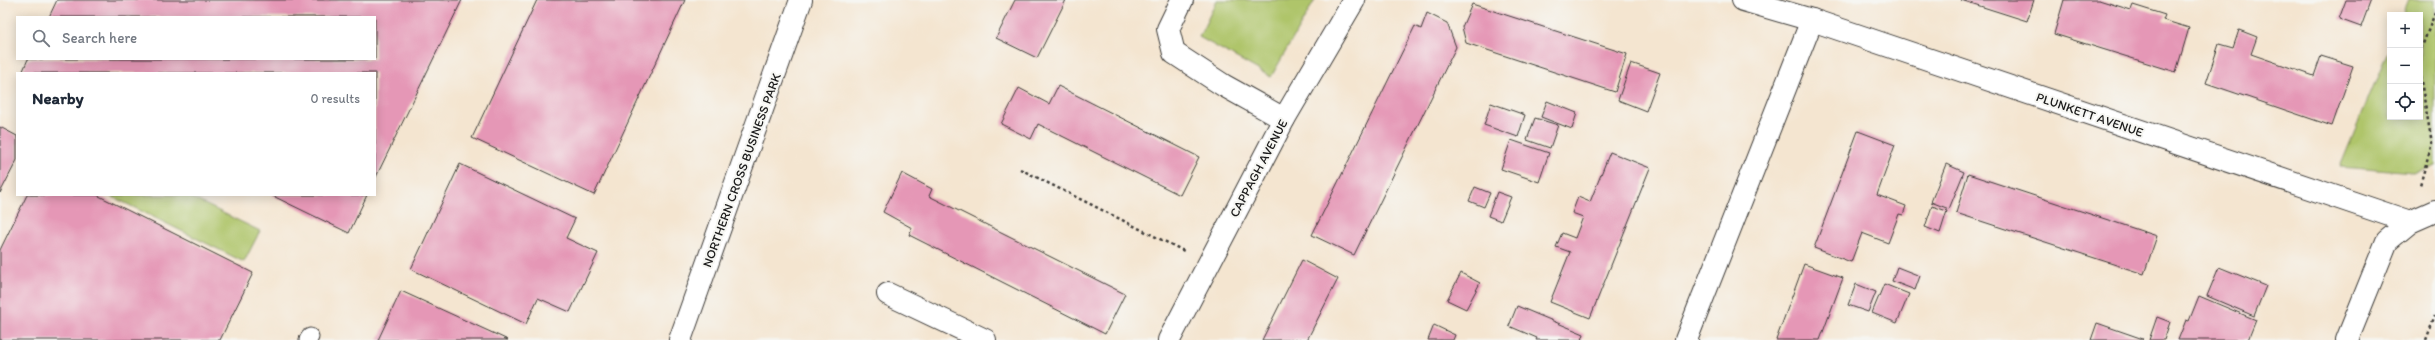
<!DOCTYPE html>
<html lang="en">
<head>
<meta charset="utf-8">
<style>
	body { margin:0; font-family:Itim,sans-serif; background:#f6f6f7; color:#1f2937 }
	.controls { position:absolute; right:12px; top:12px; display:grid; overflow:hidden; border-radius:0px; box-shadow:0 2px 10px #0003 }
	.controls button { width:36px; height:36px; display:grid; place-items:center; padding:0; border:0; border-bottom:1px solid #e0e1e3; background:#fff; color:#1f2937; font:20px sans-serif }
	.list { margin:0; padding:0; list-style:none }
	h2 { display:flex; justify-content:space-between; align-items:center; height:52px; margin:0; padding:0 16px; font-size:17px }
	h2 small { font-size:13px; font-weight:400; color:#747a83 }
	.icon { flex:none; width:22px; height:22px; fill:none; stroke:currentColor; stroke-width:2; stroke-linecap:round; stroke-linejoin:round }
	.map { position:relative; flex:none; width:2435px; height:340px; overflow:hidden }
	.search { position:absolute; background:#fff; box-shadow:0 2px 10px #0003; left:16px; top:16px; width:360px; height:44px; display:flex; align-items:center; gap:10px; box-sizing:border-box; padding:0 14px; border-radius:0px; color:#747a83; font-size:15px }
	.panel { position:absolute; background:#fff; box-shadow:0 2px 10px #0003; left:16px; top:72px; width:360px; height:124px; border-radius:0px }
	.map>svg:first-child { display:block }
	.green { fill:#afc56a; stroke:#667043 }
	.building { fill:#e597b6 }
	.lines { fill:none; stroke-linecap:round; stroke-linejoin:round }
	.lane-casing { stroke:#3c3a37; stroke-width:19 }
	.street-casing { stroke:#3c3a37; stroke-width:24 }
	.path { stroke:#3c3a37; stroke-width:2.5; stroke-dasharray:3 3; stroke-linecap:butt }
	.lane { stroke:#fff; stroke-width:17 }
	.street { stroke:#fff; stroke-width:22 }
	.labels { text-anchor:middle; stroke-width:4; stroke-linejoin:round; paint-order:stroke }
	.street-label { font-size:13px; fill:#1c1c1c; stroke:#f6f6f2 }
</style>
</head>
<body>
<div class="map">
<svg width="2435" height="340" viewBox="0 0 2435 340">
	<rect width="100%" height="100%" fill="#f6f6f2"/>
	<filter id="ink" filterUnits="userSpaceOnUse"><feTurbulence type="fractalNoise" baseFrequency=".025" numOctaves="2"/><feDisplacementMap in="SourceGraphic" scale="8" xChannelSelector="R" yChannelSelector="G"/><feConvolveMatrix kernelMatrix="1 2 1 2 8 2 1 2 1" color-interpolation-filters="sRGB"/></filter>
	<filter id="wash" filterUnits="userSpaceOnUse"><feTurbulence type="fractalNoise" baseFrequency=".012" numOctaves="4" result="noise"/><feDisplacementMap in="SourceGraphic" scale="16" xChannelSelector="R" yChannelSelector="G"/><feGaussianBlur stdDeviation="0.9" result="paint"/><feColorMatrix in="noise" values="0 0 0 0 0 0 0 0 0 0 0 0 0 0 0 0 0 1.4 0 .05"/><feComposite in="paint" operator="in"/></filter>
	<g filter="url(#wash)">
		<rect width="100%" height="100%" fill="#f4e5d0"/>
		<g class="green">
			<path d="M1217,0H1315L1271,77L1199,37Z"/>
			<path d="M2409,0H2435V166L2414,173L2340,167L2390,46V117H2420V15H2403Z"/>
			<path d="M109,195H186L260,231L244,262Z"/>
		</g>
		<g id="blocks">
			<g class="building">
				<path d="M57,0H462L375,179V73H22L28,59H375V17H49Z"/>
				<path d="M537,0H685L594,195L472,138Z"/>
				<path d="M1015,0H1066L1037,58L996,38Z"/>
				<path d="M1961,0H2034L2027,21Z"/>
				<path d="M2064,0H2099L2131,10L2133,5L2165,15L2163,20L2189,28L2176,72L2054,34Z"/>
				<path d="M2346,0H2371L2361,27L2339,19Z"/>
				<path d="M1472,4L1627,54L1615,92L1466,43L1462,27Z"/>
				<path d="M1427,13L1447,23L1456,47L1354,255L1312,235L1415,26L1421,29Z"/>
				<path d="M2239,30L2257,37L2251,54L2314,76L2321,56L2353,66L2332,126L2206,83L2219,44L2233,48Z"/>
				<path d="M1631,63L1660,73L1646,111L1618,100Z"/>
				<path d="M1058,86L1199,157L1180,195L1038,124L1031,139L1001,124L1019,88L1049,104Z"/>
				<path d="M1547,101L1577,113L1572,129L1541,117Z"/>
				<path d="M1491,103L1525,115L1518,137L1484,125Z"/>
				<path d="M1535,118L1558,125L1550,148L1527,140Z"/>
				<path d="M0,127L17,136V160L0,193Z"/>
				<path d="M1858,131L1895,145L1877,195L1906,206L1903,215L1899,214L1888,243L1862,233L1851,262L1814,248Z"/>
				<path d="M1511,140L1549,153L1539,182L1501,169Z"/>
				<path d="M1610,152L1650,168L1590,318L1550,302L1570,252L1556,247L1562,233L1575,238L1583,217L1572,213L1578,197L1590,202Z"/>
				<path d="M460,164L575,219L566,238L598,253L570,312L538,298L526,324L411,269Z"/>
				<path d="M1946,164L1964,172L1949,209L1931,202Z"/>
				<path d="M902,173L932,189L929,196L1125,294L1105,334L909,235L912,228L883,212Z"/>
				<path d="M1968,174L2157,236L2144,274L1956,213Z"/>
				<path d="M1475,187L1490,193L1484,207L1469,201Z"/>
				<path d="M1497,192L1511,197L1501,221L1488,216Z"/>
				<path d="M27,195H97L253,273L220,340H0V250Z"/>
				<path d="M271,195H367L349,233Z"/>
				<path d="M1932,206L1947,211L1940,233L1925,227Z"/>
				<path d="M1302,260L1338,279L1307,340H1262Z"/>
				<path d="M1804,264L1843,278L1820,340H1776Z"/>
				<path d="M1897,267L1920,276L1915,290L1892,281Z"/>
				<path d="M2219,267L2266,286L2254,316L2207,296Z"/>
				<path d="M1461,273L1480,283L1466,309L1447,300Z"/>
				<path d="M1856,284L1876,292L1868,312L1848,305Z"/>
				<path d="M1884,284L1909,294L1897,323L1872,313Z"/>
				<path d="M401,291L508,340H378Z"/>
				<path d="M2199,296L2256,320L2248,340H2178L2186,320L2189,321Z"/>
				<path d="M1517,306L1584,334L1582,340H1536L1537,338L1509,326Z"/>
				<path d="M2157,317L2170,322L2164,340H2149Z"/>
				<path d="M2097,323L2143,339L2142,340H2091Z"/>
				<path d="M1434,325L1455,335L1453,340H1428Z"/>
			</g>
		</g>
	</g>
	<g filter="url(#ink)">
		<use href="#blocks" fill-opacity="0" stroke="#3c3a37" stroke-width="1"/>
		<g class="lines">
			<defs>
				<path id="lane" d="M308,340L310,337"/>
				<g id="street">
					<path d="M1182,0L1168,29L1174,53L1223,85L1284,119"/>
					<path d="M1743,0L1812,20L2410,222"/>
					<path d="M888,294L985,340"/>
					<path d="M680,340L801,0"/>
					<path d="M1169,340L1284,119L1354,0"/>
					<path d="M1686,340L1812,20"/>
					<path d="M2347,340L2387,241L2410,222L2435,211"/>
				</g>
			</defs>
			<use href="#lane" class="lane-casing"/>
			<use href="#street" class="street-casing"/>
			<g class="path">
				<path d="M2420,67L2421,49L2435,13"/>
				<path d="M2420,76L2432,143L2420,185"/>
				<path d="M1020,169L1184,251"/>
				<path d="M2426,340L2435,316"/>
			</g>
			<use href="#lane" class="lane"/>
			<use href="#street" class="street"/>
		</g>
	</g>
	<g class="labels">
		<g class="street-label">
			<text transform="translate(2090 114) rotate(19)" y="5">PLUNKETT AVENUE</text>
			<text transform="translate(1258 168) rotate(-62)" y="5">CAPPAGH AVENUE</text>
			<text transform="translate(741 170) rotate(-70)" y="5">NORTHERN CROSS BUSINESS PARK</text>
		</g>
	</g>
</svg>
<div class="controls">
<button>+</button>
<button>−</button>
<button><svg class="icon" aria-label="locate" viewBox="0 0 24 24"><circle cx="12" cy="12" r="6"/><path d="M12 2v4M12 18v4M2 12h4M18 12h4"/></svg></button>
</div>
<div class="search"><svg class="icon" aria-label="search" viewBox="0 0 24 24"><circle cx="10" cy="10" r="6"/><path d="M15 15l6 6"/></svg>Search here</div>
<section class="panel">
<h2>Nearby<small>0 results</small></h2>
<ul class="list">
</ul>
</section>
</div>
</body>
</html>
